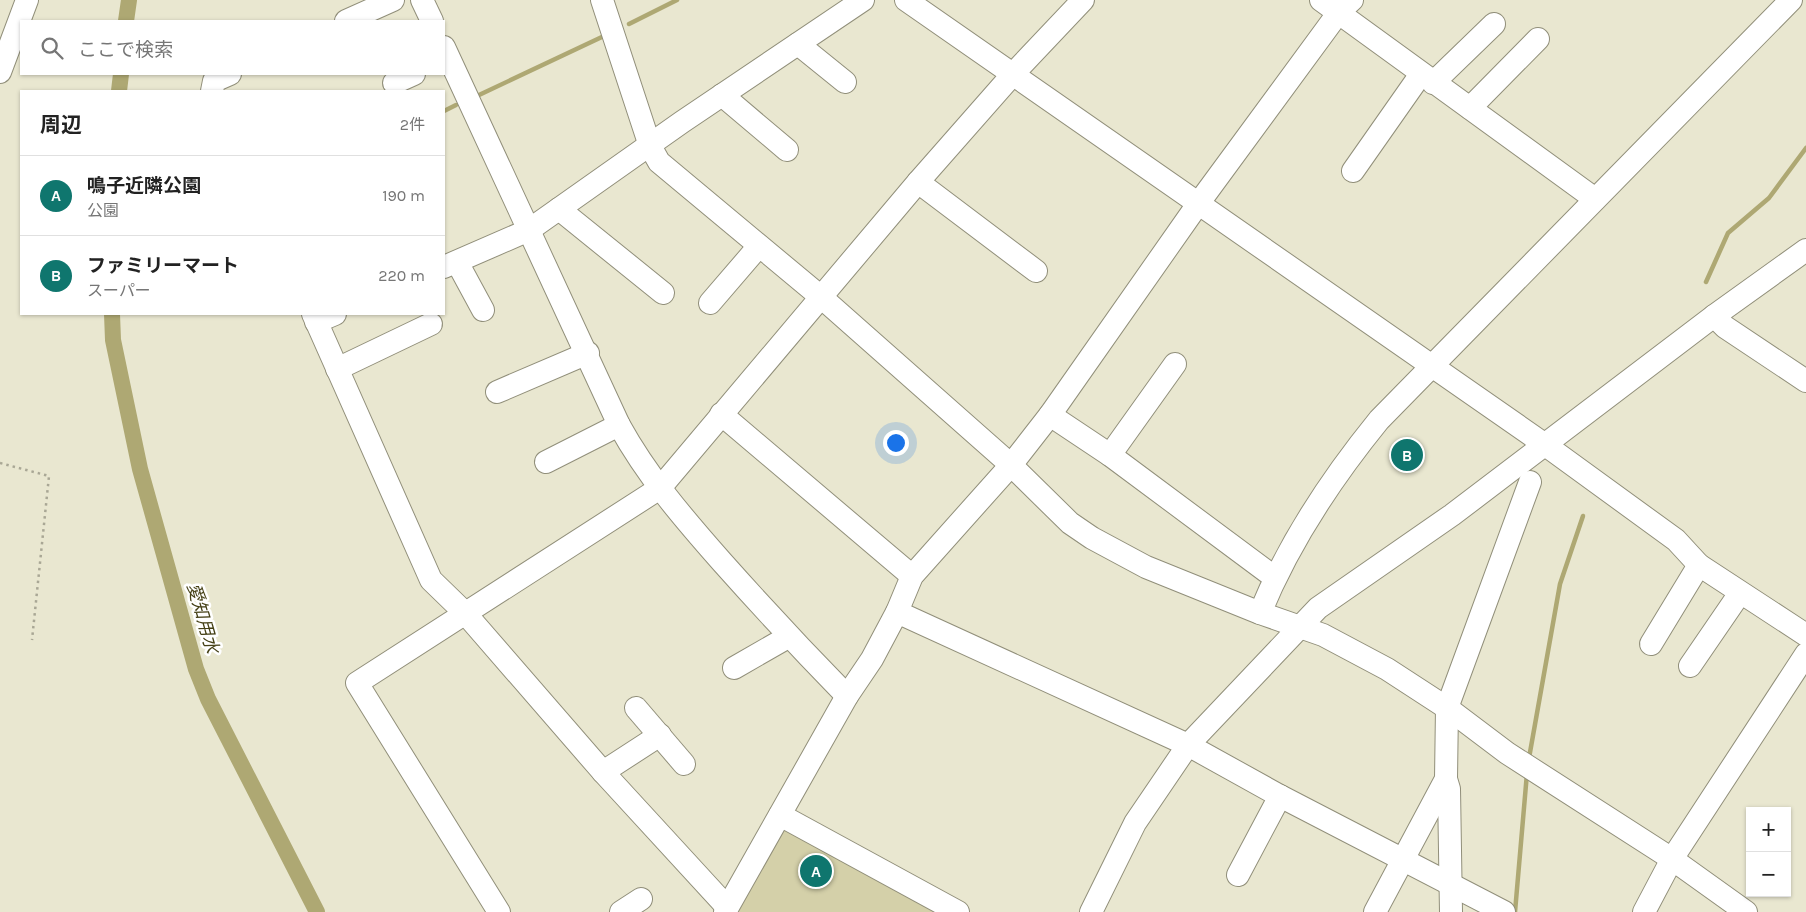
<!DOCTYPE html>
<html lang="ja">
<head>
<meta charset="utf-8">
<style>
	body { margin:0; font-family:Karla,"Noto Sans JP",sans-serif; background:#f2f2f2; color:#222 }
	.controls { position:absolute; right:15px; bottom:15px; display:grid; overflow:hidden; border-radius:0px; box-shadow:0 1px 4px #0004 }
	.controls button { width:45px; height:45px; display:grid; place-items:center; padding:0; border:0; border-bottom:1px solid #e0e0e0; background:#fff; color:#222; font:25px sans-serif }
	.you { position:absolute; left:895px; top:442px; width:18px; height:18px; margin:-12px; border:4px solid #fff; border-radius:50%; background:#1a73e8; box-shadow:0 0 0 8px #1a73e833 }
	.badge { display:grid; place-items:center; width:32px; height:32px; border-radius:50%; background:#0f766e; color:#fff; font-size:16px; font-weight:700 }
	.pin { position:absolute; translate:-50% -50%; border:2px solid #fff; box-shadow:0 1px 5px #0006 }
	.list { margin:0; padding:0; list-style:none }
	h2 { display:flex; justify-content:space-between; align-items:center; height:65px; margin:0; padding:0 20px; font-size:21px }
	h2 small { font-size:16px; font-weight:400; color:#767676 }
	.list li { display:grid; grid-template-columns:32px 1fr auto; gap:15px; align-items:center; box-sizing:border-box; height:80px; padding:0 20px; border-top:1px solid #e0e0e0 }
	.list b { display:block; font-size:19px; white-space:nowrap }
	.list p { margin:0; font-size:16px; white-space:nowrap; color:#767676 }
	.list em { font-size:16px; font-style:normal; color:#767676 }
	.icon { flex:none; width:28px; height:28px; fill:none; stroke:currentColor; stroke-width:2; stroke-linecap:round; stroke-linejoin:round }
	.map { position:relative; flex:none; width:1806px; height:912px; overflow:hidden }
	.search { position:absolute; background:#fff; box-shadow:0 1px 4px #0004; left:20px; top:20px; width:425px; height:55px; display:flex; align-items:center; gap:12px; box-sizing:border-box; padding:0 18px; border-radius:0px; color:#767676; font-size:19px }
	.panel { position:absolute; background:#fff; box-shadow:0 1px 4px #0004; left:20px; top:90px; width:425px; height:225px; border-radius:0px }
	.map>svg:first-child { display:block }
	.green { fill:#d4d0a9 }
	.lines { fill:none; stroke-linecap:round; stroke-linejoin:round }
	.stream { stroke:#aea873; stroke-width:4.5 }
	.canal { stroke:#aea873; stroke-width:16 }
	.minor-casing { stroke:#918f7a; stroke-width:24 }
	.path { stroke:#a9a795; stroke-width:2.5; stroke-dasharray:2.5 4; stroke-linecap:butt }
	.minor { stroke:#fff; stroke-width:22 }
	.labels { text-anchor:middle; stroke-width:5; stroke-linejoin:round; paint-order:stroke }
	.water-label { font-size:18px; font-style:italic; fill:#454016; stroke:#fff }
</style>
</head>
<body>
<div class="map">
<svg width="1806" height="912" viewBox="0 0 1806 912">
	<rect width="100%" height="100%" fill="#e9e7d0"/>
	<path class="green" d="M780,815L958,912H725Z"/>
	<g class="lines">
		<g class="stream">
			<path d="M629,24L677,0"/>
			<path d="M479,95L604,36"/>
			<path d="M444,111L456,105"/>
			<path d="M1706,282L1728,233L1769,198L1806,148"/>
			<path d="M1529,758L1560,584L1583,516"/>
			<path d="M1515,912L1527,773"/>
		</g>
		<g class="canal">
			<path d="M126,21L129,0"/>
			<path d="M119,91L121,74"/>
			<path d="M112,314L113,340L140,469L196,669L208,699L317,912"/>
		</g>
		<defs>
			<g id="minor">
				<path d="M422,0L432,21"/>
				<path d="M602,0L650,146L659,162L821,297L1011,465L1070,523L1092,538L1146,567L1260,613L1323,635L1387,669L1450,710L1507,753L1672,859L1746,912"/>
				<path d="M906,0L1544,444L1676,540L1699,565L1806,635"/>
				<path d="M1321,0L1595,199"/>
				<path d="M346,21L393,0"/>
				<path d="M798,44L845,82"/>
				<path d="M444,47L619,425C647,476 684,519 722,562C763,608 804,652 847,696"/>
				<path d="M0,72L27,0"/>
				<path d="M394,83L414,74"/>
				<path d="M1433,83L1494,24"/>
				<path d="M212,91L214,81L230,74"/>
				<path d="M722,95L787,150"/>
				<path d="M1470,108L1538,39"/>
				<path d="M1353,171L1421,74"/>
				<path d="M918,182L1036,271"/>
				<path d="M559,209L663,293"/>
				<path d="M457,262L483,310"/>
				<path d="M444,267L529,230L682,122L863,0"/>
				<path d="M710,303L759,246"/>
				<path d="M313,314L431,580L465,613L603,772L727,907"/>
				<path d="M1714,316L1725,327L1806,381"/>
				<path d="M316,322L335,314"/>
				<path d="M337,369L431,324"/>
				<path d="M497,392L588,353"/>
				<path d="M721,414L912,576"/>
				<path d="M1050,415L1110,455L1274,577"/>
				<path d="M1110,455L1175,364"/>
				<path d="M546,462L619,425"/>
				<path d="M897,612L1188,745L1280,796L1504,912"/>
				<path d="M1260,613C1289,542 1331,479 1379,420L1791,0"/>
				<path d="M1651,644L1699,565"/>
				<path d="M1690,666L1740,593"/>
				<path d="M734,668L788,637"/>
				<path d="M636,708L684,764"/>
				<path d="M603,772L660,735"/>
				<path d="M1446,779L1449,789L1451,912"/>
				<path d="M780,815L958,912"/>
				<path d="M1238,875L1280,796"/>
				<path d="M499,912L357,683L660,488L918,182L1013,74L1083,0"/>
				<path d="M621,912L641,899"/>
				<path d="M725,912L847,696L872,659L897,612L912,576L1011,465L1050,415L1198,204L1339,12L1352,0"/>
				<path d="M1091,912L1135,823L1188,745L1318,608L1452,515L1714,316L1806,250"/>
				<path d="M1375,912L1446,779L1447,708L1530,482"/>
				<path d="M1644,912L1672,859L1806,654"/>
			</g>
		</defs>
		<use href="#minor" class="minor-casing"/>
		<path class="path" d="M0,463L49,476L32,640"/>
		<use href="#minor" class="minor"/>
	</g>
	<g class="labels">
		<g class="water-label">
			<text transform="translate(203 618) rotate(74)" y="6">愛知用水</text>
		</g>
	</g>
</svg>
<div class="controls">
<button>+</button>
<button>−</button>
</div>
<div class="you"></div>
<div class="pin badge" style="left:816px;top:871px">A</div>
<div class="pin badge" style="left:1407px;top:455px">B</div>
<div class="search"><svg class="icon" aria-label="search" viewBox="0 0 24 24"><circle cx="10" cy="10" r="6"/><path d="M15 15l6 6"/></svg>ここで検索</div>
<section class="panel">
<h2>周辺<small>2件</small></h2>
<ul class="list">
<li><span class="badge">A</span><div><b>鳴子近隣公園</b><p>公園</p></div><em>190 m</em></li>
<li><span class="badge">B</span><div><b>ファミリーマート</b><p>スーパー</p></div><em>220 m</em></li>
</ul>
</section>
</div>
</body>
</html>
